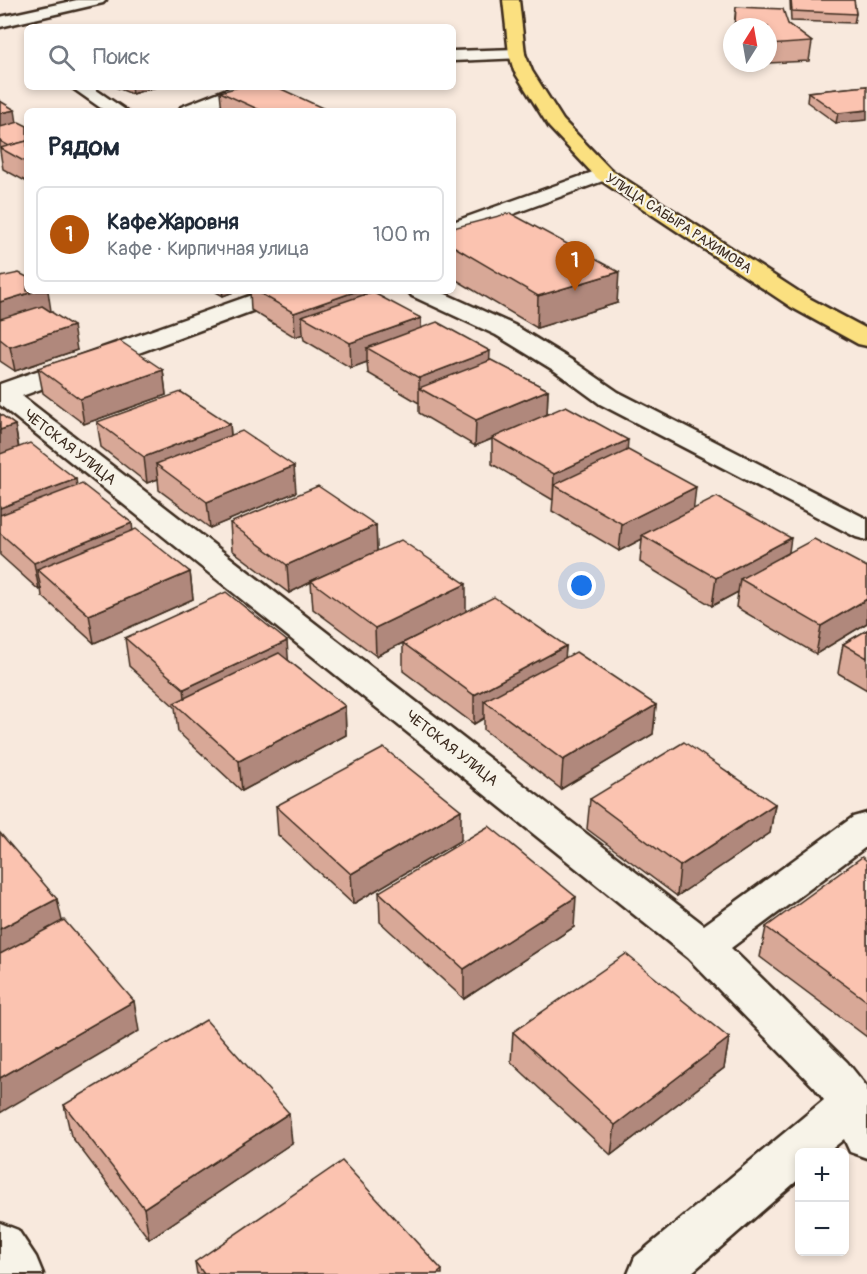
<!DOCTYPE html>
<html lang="ru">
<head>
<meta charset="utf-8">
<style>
	body { margin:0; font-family:Pangolin,sans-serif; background:#f6f6f7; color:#1f2937 }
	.controls { position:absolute; right:18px; bottom:18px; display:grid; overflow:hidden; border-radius:9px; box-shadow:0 3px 9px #0003 }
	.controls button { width:54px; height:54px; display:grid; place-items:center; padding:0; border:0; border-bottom:2px solid #e0e1e3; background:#fff; color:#1f2937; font:30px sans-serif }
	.compass { position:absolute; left:723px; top:18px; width:54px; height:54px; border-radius:50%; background:#fff; box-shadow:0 3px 9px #0003; rotate:11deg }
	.you { position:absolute; left:582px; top:586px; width:21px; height:21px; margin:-15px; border:4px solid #fff; border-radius:50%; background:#1a73e8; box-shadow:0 0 0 9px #1a73e833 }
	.badge { display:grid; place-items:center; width:39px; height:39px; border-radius:50%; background:#b45309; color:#fff; font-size:20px; font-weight:700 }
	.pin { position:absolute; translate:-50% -50px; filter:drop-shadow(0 2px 3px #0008) }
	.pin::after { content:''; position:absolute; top:32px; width:21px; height:18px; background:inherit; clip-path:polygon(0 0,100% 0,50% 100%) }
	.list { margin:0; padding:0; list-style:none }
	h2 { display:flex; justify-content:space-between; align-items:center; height:78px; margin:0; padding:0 24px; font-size:26px }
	h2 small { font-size:20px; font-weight:400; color:#747a83 }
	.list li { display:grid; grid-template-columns:39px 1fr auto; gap:18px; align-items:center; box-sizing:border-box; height:96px; margin:0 12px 12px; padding:0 12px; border:2px solid #e0e1e3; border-radius:9px }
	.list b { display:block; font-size:22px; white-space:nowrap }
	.list p { margin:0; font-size:20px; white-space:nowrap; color:#747a83 }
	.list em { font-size:20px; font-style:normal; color:#747a83 }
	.icon { flex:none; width:33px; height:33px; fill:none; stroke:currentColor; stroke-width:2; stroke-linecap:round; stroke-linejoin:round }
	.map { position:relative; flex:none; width:867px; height:1274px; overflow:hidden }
	.search { position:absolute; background:#fff; box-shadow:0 3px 9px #0003; left:24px; top:24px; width:432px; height:66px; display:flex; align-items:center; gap:15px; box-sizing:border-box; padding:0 21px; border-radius:9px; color:#747a83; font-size:22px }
	.panel { position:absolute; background:#fff; box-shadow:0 3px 9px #0003; left:24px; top:108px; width:432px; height:186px; border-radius:9px }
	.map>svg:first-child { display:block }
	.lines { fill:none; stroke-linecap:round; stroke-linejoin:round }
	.minor-casing { stroke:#3b2a1e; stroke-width:5 }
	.major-casing { stroke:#3b2a1e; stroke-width:5 }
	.minor { fill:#f7f3e8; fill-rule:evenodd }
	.major { fill:#fbe080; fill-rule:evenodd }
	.wall { fill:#d8a897; stroke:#3b2a1e; stroke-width:1.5 }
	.shaded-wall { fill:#b0887b; stroke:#3b2a1e; stroke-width:1.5 }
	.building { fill:#fbc3b0; stroke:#3b2a1e; stroke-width:1.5 }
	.labels { text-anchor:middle; stroke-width:4.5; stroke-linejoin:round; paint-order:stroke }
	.far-street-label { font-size:14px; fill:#3b2a1e; stroke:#f7f3e8 }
	.street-label { font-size:15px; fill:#3b2a1e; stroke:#f7f3e8 }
</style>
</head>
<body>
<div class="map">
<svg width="867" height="1274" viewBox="0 0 867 1274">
	<rect width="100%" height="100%" fill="#f8e9dd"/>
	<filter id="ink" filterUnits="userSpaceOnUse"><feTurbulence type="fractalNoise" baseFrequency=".0167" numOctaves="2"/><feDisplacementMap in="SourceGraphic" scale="12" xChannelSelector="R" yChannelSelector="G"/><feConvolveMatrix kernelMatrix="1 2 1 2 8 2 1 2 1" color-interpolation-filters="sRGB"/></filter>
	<g filter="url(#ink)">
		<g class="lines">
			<defs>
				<g id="minor">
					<path d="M77,0H106L103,3L0,27V17Z"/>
					<path d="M517,49L523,50L525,54L523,58L453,61V51Z"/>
					<path d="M71,87H92L127,111H105Z"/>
					<path d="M232,87H257L254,91L204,111H179L181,107Z"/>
					<path d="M604,168L611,170L614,174L611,178L453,236V222Z"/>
					<path d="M263,291H297L293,296L22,396L704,925L853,817L867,813V846L731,948L847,1062L867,1087V1158L850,1152L844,1139L828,1152H800V1178L690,1274H628L635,1257L824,1100L815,1088L688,958L0,405V384Z"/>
					<path d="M408,291H439L514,325L573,361L618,392L867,519V540L856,537L600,404L555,371L496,335L412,296Z"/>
					<path d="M0,1223L18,1230L36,1257L43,1274H0Z"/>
				</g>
				<path id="major" d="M503,0H519L525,54L532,71L563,120L611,170L807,297L867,329V346L858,344L791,307L597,178L549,127L514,71L509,54Z"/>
			</defs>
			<use href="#minor" class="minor-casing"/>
			<use href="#major" class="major-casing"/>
			<use href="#minor" class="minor"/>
			<use href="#major" class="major"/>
		</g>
		<g class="wall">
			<path d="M790,0H854L856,14L854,23L791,21Z"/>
			<path d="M736,7L788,24L812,42L809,61L768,63V27H734Z"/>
			<path d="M867,86L836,123L807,102L808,92Z"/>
			<path d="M115,87H156L132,94Z"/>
			<path d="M220,92L329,111H222Z"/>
			<path d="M0,101L17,123L27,126V182L3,169L0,151Z"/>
			<path d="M453,228L617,303L537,328L453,278Z"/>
			<path d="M0,277L51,311H50L77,350L15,371L0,361Z"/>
			<path d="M214,291H236L223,296Z"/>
			<path d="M250,291H364V295L421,318V329L490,360L548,390L547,415L627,451L694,509L789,552L867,567V623L816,654L736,607L738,592L712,606L640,562L642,539L619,551L552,511L553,500L492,464V439L475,446L419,413V403L368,373L367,362L351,368L304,340L303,334L295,337L251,310Z"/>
			<path d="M38,368L163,370L166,395L84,424L43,393Z"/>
			<path d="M0,414L15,425L19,448L132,523V530L190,572L193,599L94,643L42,596L41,589L39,590L0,555Z"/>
			<path d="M97,422L230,424L231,435L296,492L210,528L159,490L158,479L147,483L101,447Z"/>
			<path d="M230,523L376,525L377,551L466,612L566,646L565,657L656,705L653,734L561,789L484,730V718L474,724L403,671V643L376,656L313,609L311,582L289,593L232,550Z"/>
			<path d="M867,630V690L838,673L843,644Z"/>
			<path d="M125,638L288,660L345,706L346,735L242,791L178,732L175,707L129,666Z"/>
			<path d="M590,799L775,804L770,833L677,896L587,829Z"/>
			<path d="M276,806L461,840L353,904L278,835Z"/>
			<path d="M867,861V1037L760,957L766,927Z"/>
			<path d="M379,892L574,927L464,999L380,922Z"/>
			<path d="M513,1032L729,1038L724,1068L611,1155L511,1062Z"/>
			<path d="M64,1105L292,1143L149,1239L71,1136Z"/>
			<path d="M195,1262L442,1270V1274H197Z"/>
		</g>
		<g class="shaded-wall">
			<path d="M131,87H156L132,94Z"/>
			<path d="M15,110L18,130L0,134V113Z"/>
			<path d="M867,110V120L836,123L838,113Z"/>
			<path d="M619,272L617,303L537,328L538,296Z"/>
			<path d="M36,291H48L51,311L0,327V302Z"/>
			<path d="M222,291H236L223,296Z"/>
			<path d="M357,291H364V312L302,316L303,334L295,337L294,313Z"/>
			<path d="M421,318V342L367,348V362L351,368L350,343Z"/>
			<path d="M73,326L77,350L15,371L10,347Z"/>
			<path d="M490,351L489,375L419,388V403V378Z"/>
			<path d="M163,370L166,395L84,424L80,399Z"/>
			<path d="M548,390L547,415L475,446L476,420Z"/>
			<path d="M230,424L232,450L156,464L158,479L147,483L144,457Z"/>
			<path d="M15,425L19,451L0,458V430Z"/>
			<path d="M628,440L626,466L554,485L553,500L554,474Z"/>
			<path d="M294,466L296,492L210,528L207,502Z"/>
			<path d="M76,479L80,506L0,533V508Z"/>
			<path d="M696,487L693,514L642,535V539L619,551L622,524Z"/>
			<path d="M132,523L135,550L37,569L41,589L39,590L34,563Z"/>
			<path d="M376,525L377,552L311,581V582L289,593L287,565Z"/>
			<path d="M791,538L787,565L740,579L738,592L712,606L716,578Z"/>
			<path d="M190,572L193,599L94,643L89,615Z"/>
			<path d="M466,584V612L376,656L375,628Z"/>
			<path d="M867,599V623L816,654L821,626Z"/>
			<path d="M287,641L289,669L187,714L184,689Z"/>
			<path d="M566,646L564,675L484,701V718L474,724V695Z"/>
			<path d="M656,705L653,734L561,789L563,760Z"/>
			<path d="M345,706L346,735L242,791L239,761Z"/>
			<path d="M775,804L770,833L677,896L680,866Z"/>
			<path d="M461,810V840L353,904L351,874Z"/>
			<path d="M576,897L574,927L464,999V969Z"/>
			<path d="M57,899L64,929L0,964V929Z"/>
			<path d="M134,1001L139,1031L0,1113V1078Z"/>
			<path d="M729,1038L724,1068L611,1155L615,1125Z"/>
			<path d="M289,1113L292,1143L149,1239L144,1208Z"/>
		</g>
		<g class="building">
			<path d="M791,0H854L856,14L792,11Z"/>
			<path d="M736,7L783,9L788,24L812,42L768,45V27H740L735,23Z"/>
			<path d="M867,86V110L838,113L808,92Z"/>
			<path d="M239,87H277L329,111H262L220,92Z"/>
			<path d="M0,101L15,110L0,113Z"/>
			<path d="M19,122L27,126V141L9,146L0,141V127Z"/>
			<path d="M27,141V163L0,148Z"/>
			<path d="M510,213L619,272L538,296L453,246V228Z"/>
			<path d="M19,273L27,277V291H36L0,302V277Z"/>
			<path d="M256,291H357L294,313Z"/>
			<path d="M372,292L421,318L350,343L302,316Z"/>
			<path d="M42,306L73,326L10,347L0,339V319Z"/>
			<path d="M437,322L490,351L419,378L367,348Z"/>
			<path d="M120,341L163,370L80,399L38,368Z"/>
			<path d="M491,360L548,390L476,420L419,388Z"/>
			<path d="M181,392L230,424L144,457L97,422Z"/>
			<path d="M566,406L628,440L554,474L492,438Z"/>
			<path d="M0,414L15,425L0,430Z"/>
			<path d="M242,431L294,466L207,502L156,464Z"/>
			<path d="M30,443L76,479L0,508V454Z"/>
			<path d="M628,450L696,487L622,524L554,485Z"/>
			<path d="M82,484L132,523L34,563L0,533V515Z"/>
			<path d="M318,486L376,525L287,565L230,523Z"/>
			<path d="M717,497L791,538L716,578L642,535Z"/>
			<path d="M136,529L190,572L89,615L37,569Z"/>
			<path d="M814,539L867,567V599L821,626L740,579Z"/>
			<path d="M401,540L466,584L375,628L311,581Z"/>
			<path d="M226,592L287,641L184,689L125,638Z"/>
			<path d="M494,597L566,646L474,695L403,643Z"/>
			<path d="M867,630V658L843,644Z"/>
			<path d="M576,652L656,705L563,760L484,701Z"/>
			<path d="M279,653L345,706L239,761L174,703Z"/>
			<path d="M684,742L775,804L680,866L590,799Z"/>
			<path d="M384,748L461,810L351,874L276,806Z"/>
			<path d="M489,826L576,897L464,969L379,892Z"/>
			<path d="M0,833L57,899L0,929Z"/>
			<path d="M862,857L867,861V1001L766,927Z"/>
			<path d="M64,920L134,1001L0,1078V954Z"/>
			<path d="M626,954L729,1038L615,1125L513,1032Z"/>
			<path d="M206,1020L289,1113L144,1208L64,1105Z"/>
			<path d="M342,1161L442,1270L437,1274H204L195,1262Z"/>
		</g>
	</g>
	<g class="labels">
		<g class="far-street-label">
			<text transform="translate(679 223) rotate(33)" y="5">УЛИЦА САБЫРА РАХИМОВА</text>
		</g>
		<g class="street-label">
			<text transform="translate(70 447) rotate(38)" y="5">ЧЕТСКАЯ УЛИЦА</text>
			<text transform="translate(452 748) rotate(38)" y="5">ЧЕТСКАЯ УЛИЦА</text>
		</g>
	</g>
</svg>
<div class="controls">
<button>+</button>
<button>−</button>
</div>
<svg class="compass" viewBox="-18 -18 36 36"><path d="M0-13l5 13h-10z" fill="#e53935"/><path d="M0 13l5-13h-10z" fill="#747a83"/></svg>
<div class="you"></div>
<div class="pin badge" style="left:575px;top:291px">1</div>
<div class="search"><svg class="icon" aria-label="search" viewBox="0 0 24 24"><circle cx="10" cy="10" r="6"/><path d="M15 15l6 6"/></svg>Поиск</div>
<section class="panel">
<h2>Рядом<small></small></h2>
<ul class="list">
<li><span class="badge">1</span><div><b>Кафе Жаровня</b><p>Кафе · Кирпичная улица</p></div><em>100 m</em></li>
</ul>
</section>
</div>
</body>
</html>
